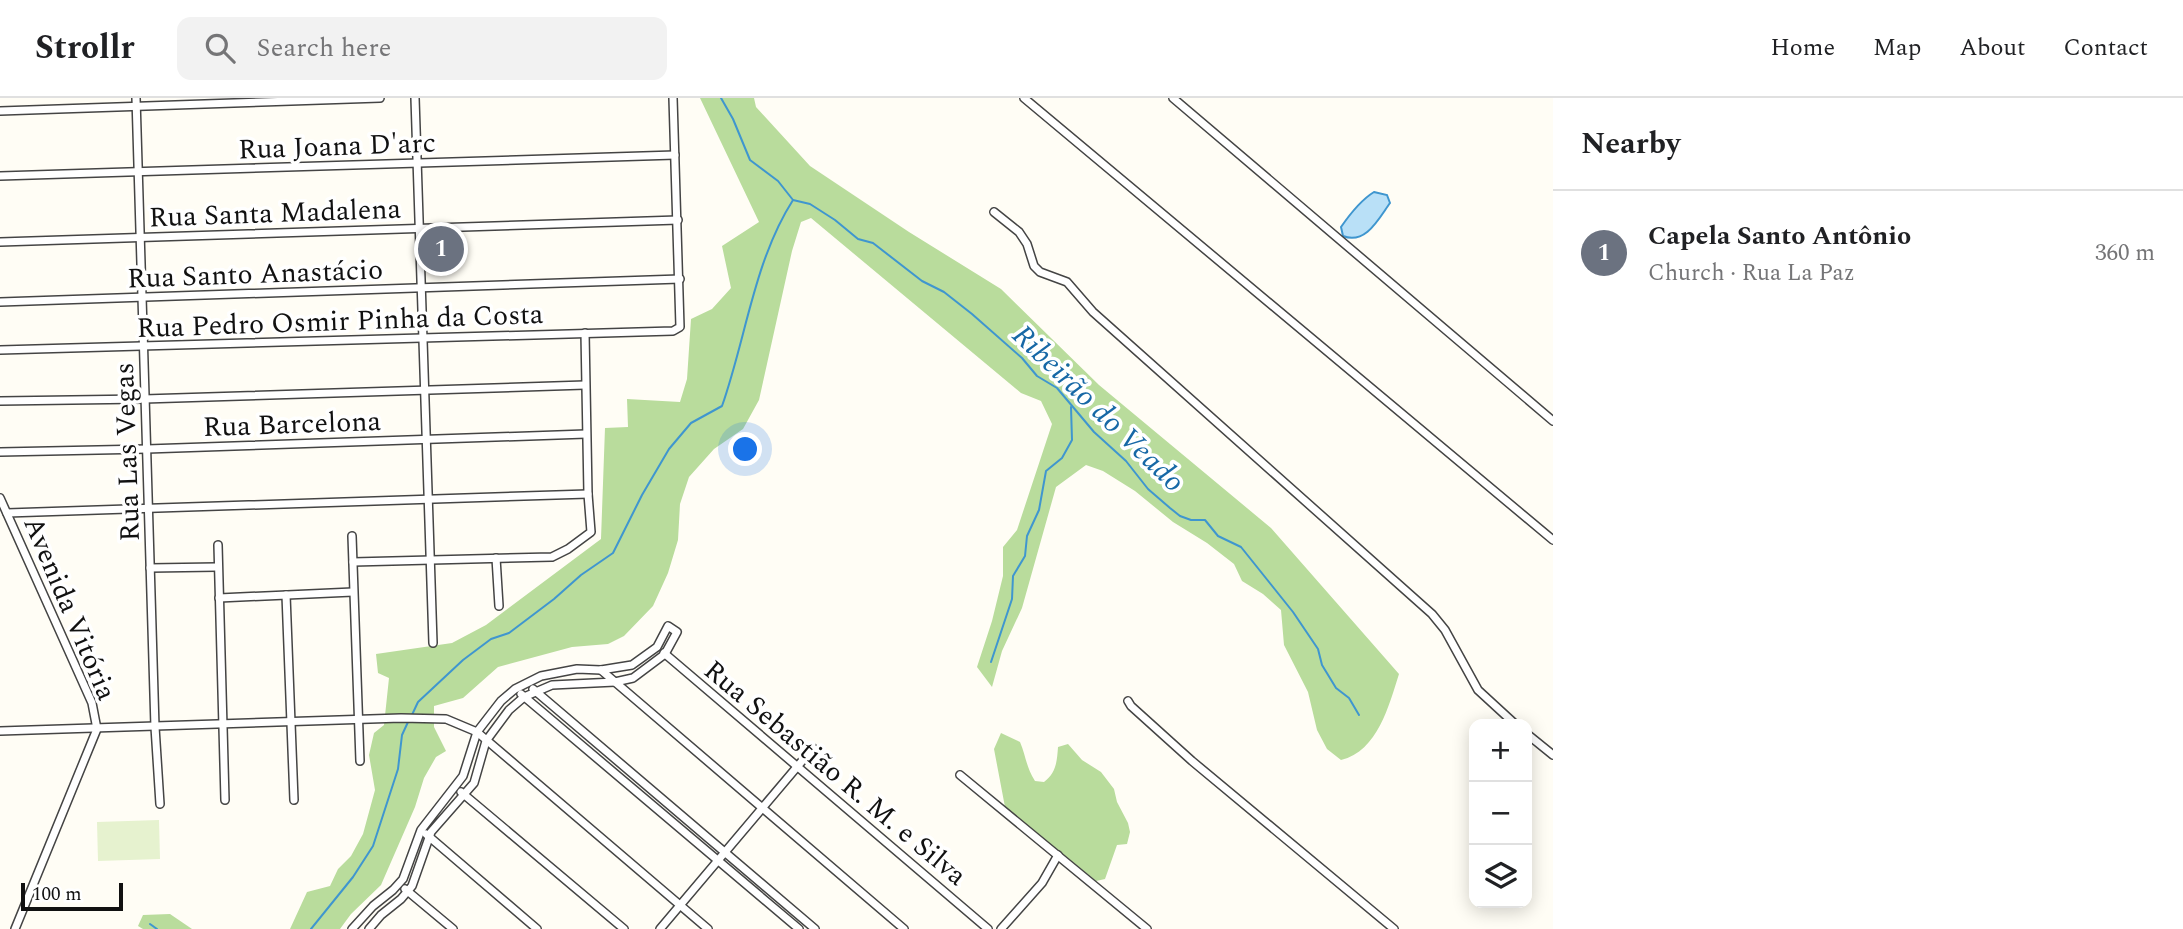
<!DOCTYPE html>
<html lang="en">
<head>
<meta charset="utf-8">
<style>
	body { margin:0; font-family:Spectral,serif; background:#f2f2f2; color:#202124 }
	.controls { position:absolute; right:21px; bottom:21px; display:grid; overflow:hidden; border-radius:14px; box-shadow:0 4px 18px #0003 }
	.controls button { width:63px; height:63px; display:grid; place-items:center; padding:0; border:0; border-bottom:2px solid #e0e0e0; background:#fff; color:#202124; font:35px sans-serif }
	.scale { position:absolute; left:21px; bottom:18px; width:102px; box-sizing:border-box; padding-left:7px; border:4px solid #111; border-top:0; font-size:19px; line-height:24px; white-space:nowrap; color:#111; -webkit-text-stroke:5px #fff; paint-order:stroke }
	.you { position:absolute; left:746px; top:352px; width:24px; height:24px; margin:-18px; border:5px solid #fff; border-radius:50%; background:#1a73e8; box-shadow:0 0 0 10px #1a73e833 }
	.badge { display:grid; place-items:center; width:46px; height:46px; border-radius:50%; background:#0b8043; color:#fff; font-size:23px; font-weight:700 }
	.pin { position:absolute; translate:-50% -50%; border:4px solid #fff; box-shadow:0 2px 7px #0006 }
	.list { margin:0; padding:0; list-style:none }
	h2 { display:flex; justify-content:space-between; align-items:center; height:91px; margin:0; padding:0 28px; font-size:30px }
	h2 small { font-size:23px; font-weight:400; color:#757577 }
	.list li { display:grid; grid-template-columns:46px 1fr auto; gap:21px; align-items:center; box-sizing:border-box; height:126px; padding:0 28px; border-top:2px solid #e0e0e0 }
	.list b { display:block; font-size:26px; white-space:nowrap }
	.list p { margin:0; font-size:23px; white-space:nowrap; color:#757577 }
	.list em { font-size:23px; font-style:normal; color:#757577 }
	.icon { flex:none; width:38px; height:38px; fill:none; stroke:currentColor; stroke-width:2; stroke-linecap:round; stroke-linejoin:round }
	.map { position:relative; flex:none; width:1553px; height:831px; overflow:hidden }
	header { display:flex; align-items:center; gap:42px; box-sizing:border-box; height:98px; padding:0 35px; background:#fff; border-bottom:2px solid #e0e0e0 }
	header strong { font-size:33px }
	nav { display:flex; gap:38px; margin-inline-start:auto; font-size:24px }
	.search { width:490px; height:63px; background:#f2f2f2; display:flex; align-items:center; gap:18px; box-sizing:border-box; padding:0 24px; border-radius:14px; color:#757577; font-size:26px }
	main { display:flex }
	aside { flex:1; background:#fff }
	.map>svg:first-child { display:block }
	.forest { fill:#b9dc9c }
	.pitch { fill:#e6f2cf }
	.water { fill:#b9e0f7; stroke:#3f96cf; stroke-width:2 }
	.lines { fill:none; stroke-linecap:round; stroke-linejoin:round }
	.stream { stroke:#3f96cf; stroke-width:2 }
	.minor-casing { stroke:#444; stroke-width:10 }
	.minor { stroke:#fff; stroke-width:7 }
	.labels { text-anchor:middle; stroke-width:7; stroke-linejoin:round; paint-order:stroke }
	.street-label { font-size:28px; fill:#111; stroke:#fff }
	.water-label { font-size:30px; font-style:italic; fill:#1768a6; stroke:#fff }
</style>
</head>
<body>
<header>
<strong>Strollr</strong>
<div class="search"><svg class="icon" aria-label="search" viewBox="0 0 24 24"><circle cx="10" cy="10" r="6"/><path d="M15 15l6 6"/></svg>Search here</div>
<nav><a>Home</a><a>Map</a><a>About</a><a>Contact</a></nav>
</header>
<main>
<div class="map">
<svg width="1553" height="831" viewBox="0 0 1553 831">
	<rect width="100%" height="100%" fill="#fffdf5"/>
	<g class="forest">
		<path d="M700,0H754L756,9L810,68L909,134L1001,191L1099,287L1271,430L1399,576C1389,607 1378,653 1341,662L1327,651L1317,632L1308,594L1284,547L1281,512L1263,496L1242,483L1234,466L1207,445L1173,424L1135,393L1103,373L1086,367L1056,389L1022,510L1002,553L992,589L977,569L992,523L1003,478V449L1017,432L1052,326L1041,303L1021,295L811,120L801,124L792,153L759,302L743,331L714,351L689,379L680,406L678,442L668,475L653,508L624,538L608,546L572,549L498,569L463,600L434,608V629L446,653L436,659L424,680L415,709L381,787L351,816L340,831H290L307,794L330,788L338,771L351,758L363,736L375,692L369,657L374,635L384,627L389,580L378,575L376,556L452,545L486,527L601,441L605,330L628,329L627,301L680,304L687,281L691,221L712,211L731,190L722,148L759,124Z"/>
		<path d="M1001,635L1020,644C1026,658 1026,669 1035,683L1044,684C1056,675 1057,664 1058,649L1068,646L1082,662L1101,674L1114,691L1117,704L1128,725L1130,734L1127,746L1117,747L1105,781L1096,783L1005,709L994,651Z"/>
		<path d="M170,816L192,831H143L138,828L143,817Z"/>
	</g>
	<path class="pitch" d="M159,722L160,761L98,763L97,724Z"/>
	<path class="water" d="M1374,94L1387,97L1390,105C1379,120 1366,147 1343,138L1341,129C1350,116 1361,102 1374,94Z"/>
	<g class="lines">
		<g class="stream">
			<path d="M721,0L733,21L750,62L778,83L793,102L810,106L835,122L858,141L873,145L922,183L944,194L972,216L1022,260L1037,278L1057,290L1094,334L1126,363L1148,391L1170,410L1180,418L1191,422H1205L1218,438L1241,449L1293,514L1318,551L1322,567L1336,590L1349,600L1359,617"/>
			<path d="M991,564L1012,501L1013,478L1025,458L1027,438L1039,412L1046,373L1062,360L1072,342L1071,309"/>
			<path d="M411,619L418,604L463,562L491,541L509,535L554,501L581,477L613,455L642,397L669,351L691,325L722,308C746,240 754,163 793,102"/>
			<path d="M150,826L157,831"/>
			<path d="M311,831L353,779L373,748L398,671L402,637L408,624"/>
		</g>
		<defs>
			<g id="minor">
				<path d="M136,0L155,629L160,706"/>
				<path d="M415,0L433,545"/>
				<path d="M1024,0L1553,442"/>
				<path d="M1173,0L1553,323"/>
				<path d="M0,13L380,0"/>
				<path d="M0,78L675,57"/>
				<path d="M994,114L1019,134L1027,146L1034,168L1040,174L1067,184L1093,214L1432,516L1445,532L1478,592L1515,626"/>
				<path d="M0,144L678,122"/>
				<path d="M0,204L680,181"/>
				<path d="M0,252L673,233L680,229L673,0"/>
				<path d="M0,303L144,301L585,287"/>
				<path d="M0,354L147,351L586,336"/>
				<path d="M0,400L92,605L97,631L15,831"/>
				<path d="M7,415L588,396"/>
				<path d="M352,438L360,663"/>
				<path d="M218,447L225,702"/>
				<path d="M496,460L499,508"/>
				<path d="M353,464L552,459L568,451L591,434L588,396L585,235"/>
				<path d="M150,470L217,469"/>
				<path d="M286,497L294,702"/>
				<path d="M219,500L353,494"/>
				<path d="M664,555L988,831"/>
				<path d="M601,572L904,831"/>
				<path d="M533,591L815,831"/>
				<path d="M521,596L799,831"/>
				<path d="M1128,603L1131,608L1192,663L1394,831"/>
				<path d="M0,633L401,620L446,621L477,634L708,831"/>
				<path d="M1527,636L1553,657"/>
				<path d="M960,677L1147,831"/>
				<path d="M461,694L624,831"/>
				<path d="M426,736L537,831"/>
				<path d="M405,791L453,831"/>
				<path d="M352,831L373,808L393,792L403,781L421,732L463,678L477,634L501,603L515,591L541,578L577,571L601,572L632,567L657,549L668,528L677,534L665,556L633,580L615,584L552,587L524,599L509,612L486,643L474,685L431,734L412,788L401,801L381,817L369,831"/>
				<path d="M660,831L813,650"/>
				<path d="M1001,831L1042,785L1058,757"/>
			</g>
		</defs>
		<use href="#minor" class="minor-casing"/>
		<use href="#minor" class="minor"/>
	</g>
	<g class="labels">
		<g class="street-label">
			<text transform="translate(337 47) rotate(-2)" y="10">Rua Joana D'arc</text>
			<text transform="translate(275 114) rotate(-2)" y="10">Rua Santa Madalena</text>
			<text transform="translate(255 175) rotate(-2)" y="10">Rua Santo Anastácio</text>
			<text transform="translate(340 222) rotate(-2)" y="10">Rua Pedro Osmir Pinha da Costa</text>
			<text transform="translate(292 325) rotate(-2)" y="10">Rua Barcelona</text>
			<text transform="translate(126 354) rotate(-92)" y="10">Rua Las Vegas</text>
			<text transform="translate(71 510) rotate(67)" y="10">Avenida Vitória</text>
			<text transform="translate(836 674) rotate(40)" y="10">Rua Sebastião R. M. e Silva</text>
		</g>
		<g class="water-label">
			<text transform="translate(1099 310) rotate(44)" y="10">Ribeirão do Veado</text>
		</g>
	</g>
</svg>
<div class="controls">
<button>+</button>
<button>−</button>
<button><svg class="icon" aria-label="layers" viewBox="0 0 24 24"><path d="M12 4l9 5-9 5-9-5zM3 14l9 5 9-5"/></svg></button>
</div>
<div class="scale">100 m</div>
<div class="you"></div>
<div class="pin badge" style="left:441px;top:151px;background:#6b7280">1</div>
</div>
<aside>
<h2>Nearby<small></small></h2>
<ul class="list">
<li><span class="badge" style="background:#6b7280">1</span><div><b>Capela Santo Antônio</b><p>Church · Rua La Paz</p></div><em>360 m</em></li>
</ul>
</aside>
</main>
</body>
</html>
